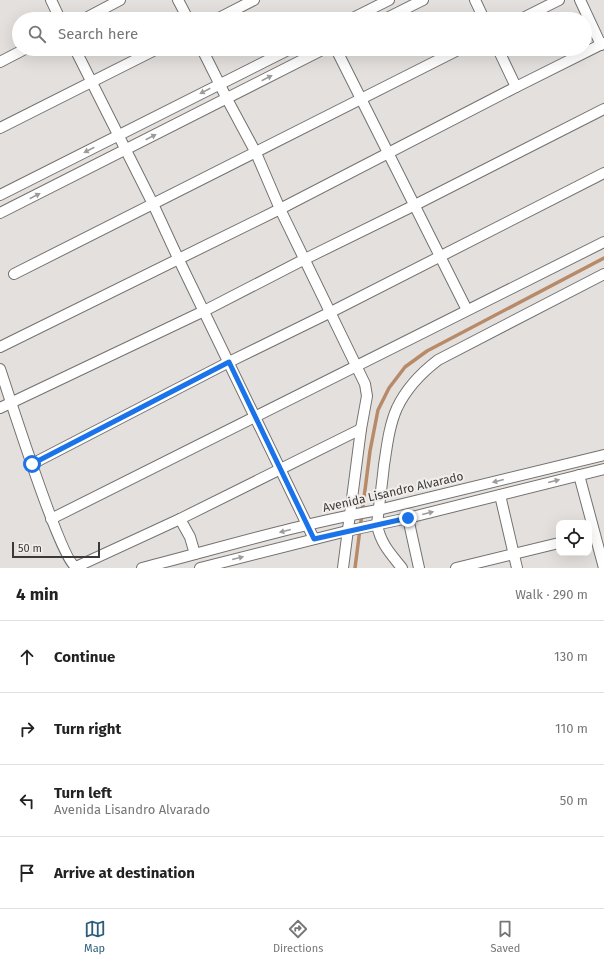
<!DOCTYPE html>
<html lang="en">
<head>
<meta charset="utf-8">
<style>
	body { margin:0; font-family:"Fira Sans",sans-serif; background:#f2f2f2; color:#222 }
	.controls { position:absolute; right:12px; bottom:12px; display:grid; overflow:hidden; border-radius:8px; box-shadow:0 4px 16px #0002 }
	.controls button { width:36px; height:36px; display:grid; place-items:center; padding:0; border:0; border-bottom:1px solid #e0e0e0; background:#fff; color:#222; font:20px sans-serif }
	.scale { position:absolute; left:12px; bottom:10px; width:88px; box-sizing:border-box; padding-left:4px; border:2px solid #3b3a39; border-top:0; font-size:11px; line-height:14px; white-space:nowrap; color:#3b3a39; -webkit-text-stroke:3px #f1eeeb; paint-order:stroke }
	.stop { position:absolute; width:12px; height:12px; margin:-9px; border:3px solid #1a73e8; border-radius:50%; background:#fff }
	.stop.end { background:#1a73e8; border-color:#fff; box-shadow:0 1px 4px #0008 }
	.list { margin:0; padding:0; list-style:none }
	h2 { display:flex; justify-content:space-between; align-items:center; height:52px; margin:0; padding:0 16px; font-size:17px }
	h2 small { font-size:13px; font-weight:400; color:#767676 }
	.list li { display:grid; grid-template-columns:26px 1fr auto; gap:12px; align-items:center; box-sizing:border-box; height:72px; padding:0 16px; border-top:1px solid #e0e0e0 }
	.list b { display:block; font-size:15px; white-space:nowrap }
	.list p { margin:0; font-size:13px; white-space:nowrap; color:#767676 }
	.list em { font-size:13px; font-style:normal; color:#767676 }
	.icon { flex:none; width:22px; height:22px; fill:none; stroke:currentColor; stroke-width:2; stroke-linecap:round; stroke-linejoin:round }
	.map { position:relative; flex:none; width:604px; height:568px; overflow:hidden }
	.search { position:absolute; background:#fff; box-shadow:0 4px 16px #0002; left:12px; right:12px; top:12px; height:44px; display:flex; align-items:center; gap:10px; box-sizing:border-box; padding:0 14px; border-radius:22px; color:#767676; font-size:15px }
	.sheet { height:340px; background:#fff }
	nav { display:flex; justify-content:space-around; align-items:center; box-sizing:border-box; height:56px; border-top:1px solid #e0e0e0; background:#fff; font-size:11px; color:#767676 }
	nav a { display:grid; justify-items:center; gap:2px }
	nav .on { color:#2c5d7b }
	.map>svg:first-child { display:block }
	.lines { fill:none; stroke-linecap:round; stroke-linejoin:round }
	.stream { stroke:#b78b69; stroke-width:3.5 }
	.street-casing { stroke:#747270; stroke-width:12 }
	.street { stroke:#fff; stroke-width:10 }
	.oneway { fill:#9d9c9c }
	.route { stroke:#1a73e8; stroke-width:5 }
	.labels { text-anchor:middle; stroke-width:4; stroke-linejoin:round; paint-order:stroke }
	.street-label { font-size:12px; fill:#3b3a39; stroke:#f1eeeb }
</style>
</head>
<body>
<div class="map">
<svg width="604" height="568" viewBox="0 0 604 568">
	<rect width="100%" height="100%" fill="#e4e0de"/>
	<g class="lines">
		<path class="stream" d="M355,568L370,451L378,410L389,388L405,367L427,351L604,258"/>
		<defs>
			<g id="street">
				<path d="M51,0L60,19"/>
				<path d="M178,0L188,19"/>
				<path d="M475,0L484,19"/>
				<path d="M580,0L601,45"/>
				<path d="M84,19L120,0"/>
				<path d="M217,19L254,0"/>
				<path d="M351,19L389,0"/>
				<path d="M385,19L423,0"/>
				<path d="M521,19L559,0"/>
				<path d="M75,49L153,204L178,258L314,539"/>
				<path d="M202,49L227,99L256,153L280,209L365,384L367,396L361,429L343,568"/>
				<path d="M336,49L467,310"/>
				<path d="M498,49L516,87"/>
				<path d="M0,62L25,49"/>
				<path d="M0,128L157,49"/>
				<path d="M0,195L290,49"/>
				<path d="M0,213L324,49"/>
				<path d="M14,274L460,49"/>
				<path d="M0,347L280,209L516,87L604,43"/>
				<path d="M0,369C9,395 61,561 76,567L180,519L361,429"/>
				<path d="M0,408L204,311L305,259L415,205L604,109"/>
				<path d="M32,464L229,362L331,312L604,173"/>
				<path d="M579,475L604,568"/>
				<path d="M500,495L517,568"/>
				<path d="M408,518L419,568"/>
				<path d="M51,519L604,242"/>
				<path d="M180,519L190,537L195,554"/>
				<path d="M142,568C220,548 299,524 378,510L604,455"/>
				<path d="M200,568L347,531L408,518L604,469"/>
				<path d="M402,568C390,553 381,544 377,525C379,505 382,485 384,465C387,446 389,426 397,408C406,389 421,373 438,360L604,274"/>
				<path d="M456,568L559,543"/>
			</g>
		</defs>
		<use href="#street" class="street-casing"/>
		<use href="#street" class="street"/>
	</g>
	<defs><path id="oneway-solid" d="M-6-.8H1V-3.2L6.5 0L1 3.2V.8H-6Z"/></defs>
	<g class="oneway">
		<use href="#oneway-solid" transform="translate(267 78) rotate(-27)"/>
		<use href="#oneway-solid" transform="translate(205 91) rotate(153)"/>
		<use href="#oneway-solid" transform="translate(151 137) rotate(-27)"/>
		<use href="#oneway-solid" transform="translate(89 150) rotate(153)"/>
		<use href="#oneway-solid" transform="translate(35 196) rotate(-27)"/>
		<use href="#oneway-solid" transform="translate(498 481) rotate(166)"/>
		<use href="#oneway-solid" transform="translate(554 481) rotate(-14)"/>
		<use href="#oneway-solid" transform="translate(428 513) rotate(-14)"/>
		<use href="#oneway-solid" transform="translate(285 531) rotate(166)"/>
		<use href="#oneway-solid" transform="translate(238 558) rotate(-14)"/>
	</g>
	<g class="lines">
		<path class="route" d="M32,464L229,362L314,539L408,518"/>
	</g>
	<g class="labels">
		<g class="street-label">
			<text transform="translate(393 492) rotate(-13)" y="4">Avenida Lisandro Alvarado</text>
		</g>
	</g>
</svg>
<div class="controls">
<button><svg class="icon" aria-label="locate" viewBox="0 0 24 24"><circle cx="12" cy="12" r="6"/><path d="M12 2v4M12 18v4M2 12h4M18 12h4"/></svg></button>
</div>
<div class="scale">50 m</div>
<div class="stop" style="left:32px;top:464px"></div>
<div class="stop end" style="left:408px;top:518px"></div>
<div class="search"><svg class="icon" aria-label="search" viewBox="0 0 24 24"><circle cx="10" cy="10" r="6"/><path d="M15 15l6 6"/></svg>Search here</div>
</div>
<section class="sheet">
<h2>4 min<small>Walk · 290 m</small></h2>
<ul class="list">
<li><svg class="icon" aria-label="ahead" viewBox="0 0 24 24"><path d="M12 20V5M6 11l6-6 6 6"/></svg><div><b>Continue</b></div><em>130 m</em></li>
<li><svg class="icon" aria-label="right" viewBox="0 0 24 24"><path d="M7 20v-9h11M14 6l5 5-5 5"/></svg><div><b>Turn right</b></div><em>110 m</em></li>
<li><svg class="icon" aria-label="left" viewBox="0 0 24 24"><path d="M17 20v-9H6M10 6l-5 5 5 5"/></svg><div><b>Turn left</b><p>Avenida Lisandro Alvarado</p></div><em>50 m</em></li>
<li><svg class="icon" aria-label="arrive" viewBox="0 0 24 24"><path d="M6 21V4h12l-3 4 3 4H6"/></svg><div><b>Arrive at destination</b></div></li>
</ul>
</section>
<nav>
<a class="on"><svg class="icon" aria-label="map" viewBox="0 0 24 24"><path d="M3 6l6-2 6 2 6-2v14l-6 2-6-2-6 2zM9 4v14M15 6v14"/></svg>Map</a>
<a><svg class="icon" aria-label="directions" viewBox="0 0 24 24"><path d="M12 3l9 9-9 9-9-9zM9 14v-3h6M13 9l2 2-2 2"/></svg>Directions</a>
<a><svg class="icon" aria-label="saved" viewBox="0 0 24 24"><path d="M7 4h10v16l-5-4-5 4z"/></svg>Saved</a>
</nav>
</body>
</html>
